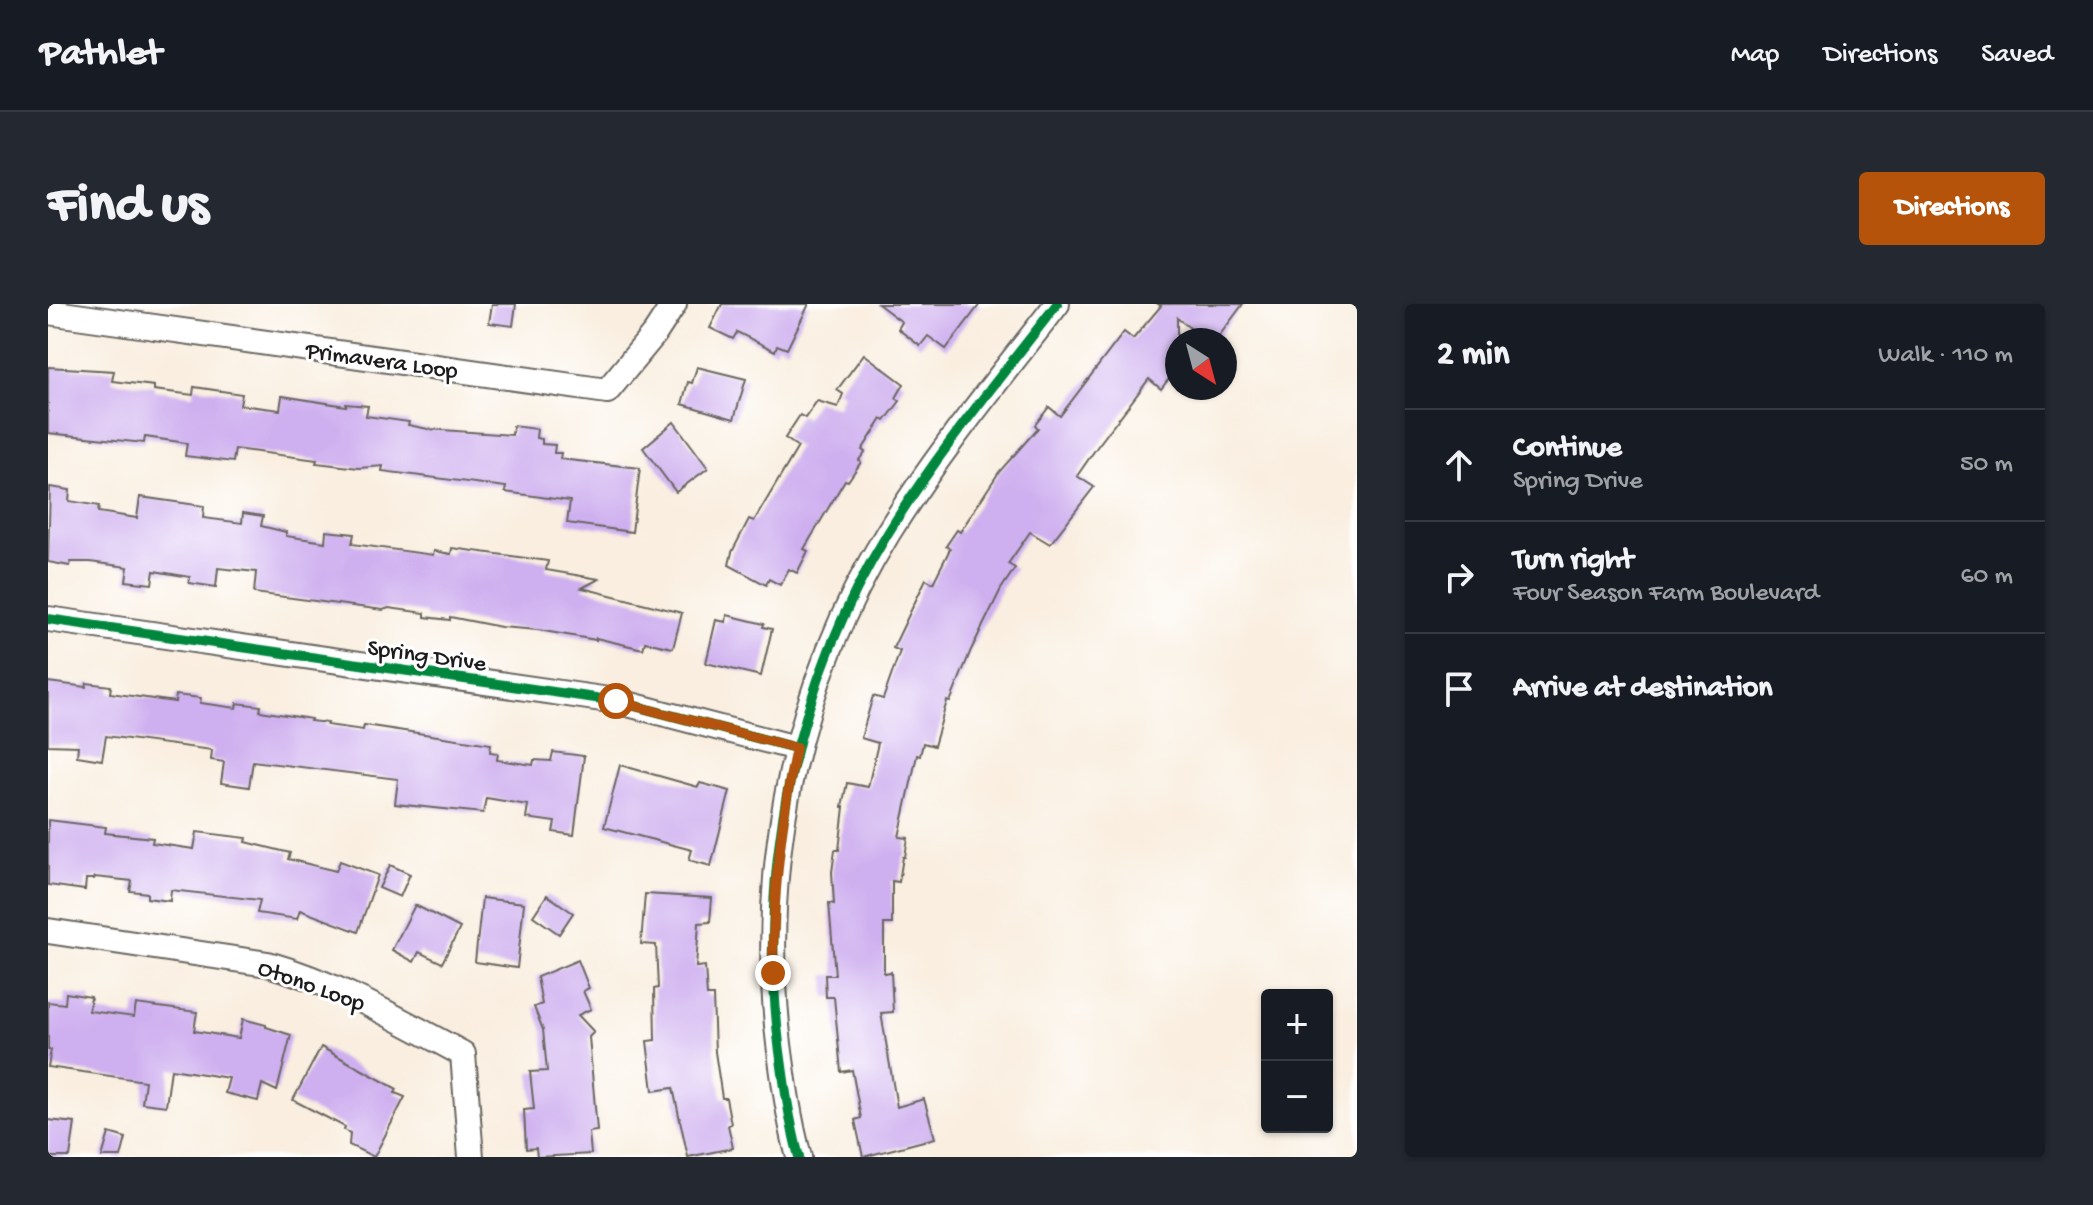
<!DOCTYPE html>
<html lang="en">
<head>
<meta charset="utf-8">
<style>
	body { margin:0; font-family:"Gochi Hand",sans-serif; background:#242831; color:#f1f3f6 }
	.controls { position:absolute; right:24px; bottom:24px; display:grid; overflow:hidden; border-radius:8px; box-shadow:0 2px 6px #0004 }
	.controls button { width:72px; height:72px; display:grid; place-items:center; padding:0; border:0; border-bottom:2px solid #363941; background:#171b24; color:#f1f3f6; font:40px sans-serif }
	.compass { position:absolute; left:1117px; top:24px; width:72px; height:72px; border-radius:50%; background:#171b24; box-shadow:0 2px 6px #0004; rotate:144deg }
	.stop { position:absolute; width:24px; height:24px; margin:-18px; border:6px solid #b45309; border-radius:50%; background:#fff }
	.stop.end { background:#b45309; border-color:#fff; box-shadow:0 2px 8px #0008 }
	.list { margin:0; padding:0; list-style:none }
	h2 { display:flex; justify-content:space-between; align-items:center; height:104px; margin:0; padding:0 32px; font-size:34px }
	h2 small { font-size:26px; font-weight:400; color:#9ea1a6 }
	.list li { display:grid; grid-template-columns:52px 1fr auto; gap:24px; align-items:center; box-sizing:border-box; height:112px; padding:0 32px; border-top:2px solid #363941 }
	.list b { display:block; font-size:30px; white-space:nowrap }
	.list p { margin:0; font-size:26px; white-space:nowrap; color:#9ea1a6 }
	.list em { font-size:26px; font-style:normal; color:#9ea1a6 }
	.icon { flex:none; width:44px; height:44px; fill:none; stroke:currentColor; stroke-width:2; stroke-linecap:round; stroke-linejoin:round }
	.map { position:relative; flex:none; width:1309px; height:853px; overflow:hidden; border-radius:8px }
	header { display:flex; align-items:center; gap:48px; box-sizing:border-box; height:112px; padding:0 40px; background:#171b24; border-bottom:2px solid #363941 }
	header strong { font-size:38px }
	nav { display:flex; gap:44px; margin-inline-start:auto; font-size:28px }
	.intro { display:flex; align-items:center; justify-content:space-between; box-sizing:border-box; height:192px; padding:0 48px }
	h1 { margin:0; font-size:56px }
	.button { padding:20px 36px; border-radius:8px; background:#b45309; color:#fff; font-size:28px; font-weight:700 }
	main { display:flex; gap:48px; padding:0 48px }
	aside { flex:1; background:#171b24; border-radius:8px; box-shadow:0 2px 6px #0004 }
	.map>svg:first-child { display:block }
	.building { fill:#ceafef }
	.lines { fill:none; stroke-linecap:round; stroke-linejoin:round }
	.street-casing { stroke:#696660; stroke-width:28 }
	.street { stroke:#fff; stroke-width:24 }
	.cycleway-casing { stroke:#fff; stroke-width:15 }
	.cycleway { stroke:#00873e; stroke-width:10 }
	.route { stroke:#b45309; stroke-width:10 }
	.labels { text-anchor:middle; stroke-width:6; stroke-linejoin:round; paint-order:stroke }
	.street-label { font-size:24px; fill:#1c1c1c; stroke:#fff }
</style>
</head>
<body>
<header>
<strong>Pathlet</strong>
<nav><a>Map</a><a>Directions</a><a>Saved</a></nav>
</header>
<div class="intro"><h1>Find us</h1><a class="button">Directions</a></div>
<main>
<div class="map">
<svg width="1309" height="853" viewBox="0 0 1309 853">
	<rect width="100%" height="100%" fill="#fff"/>
	<filter id="ink" filterUnits="userSpaceOnUse"><feTurbulence type="fractalNoise" baseFrequency=".0125" numOctaves="2"/><feDisplacementMap in="SourceGraphic" scale="16" xChannelSelector="R" yChannelSelector="G"/><feConvolveMatrix kernelMatrix="1 2 1 2 8 2 1 2 1" color-interpolation-filters="sRGB"/></filter>
	<filter id="wash" filterUnits="userSpaceOnUse"><feTurbulence type="fractalNoise" baseFrequency=".006" numOctaves="4" result="noise"/><feDisplacementMap in="SourceGraphic" scale="32" xChannelSelector="R" yChannelSelector="G"/><feGaussianBlur stdDeviation="1.8" result="paint"/><feColorMatrix in="noise" values="0 0 0 0 0 0 0 0 0 0 0 0 0 0 0 0 0 1.4 0 .05"/><feComposite in="paint" operator="in"/></filter>
	<g filter="url(#wash)">
		<rect width="100%" height="100%" fill="#f9eedf"/>
		<g id="blocks">
			<g class="building">
				<path d="M444,0H468L465,22L441,19Z"/>
				<path d="M674,0H761L739,45L729,41L727,47L689,28L685,35L662,24Z"/>
				<path d="M830,0H932L898,45L880,32L872,42L850,25L854,18Z"/>
				<path d="M1110,0H1195L1168,36H1158L1129,14V64L1113,85L1101,75L1049,143L1029,172L1046,183L1002,240L982,228L960,260L967,264L953,285L923,346L902,398L899,397L886,442L875,439L872,452L869,451L851,533L860,534L857,553H855L851,578L844,577V620H836V669L843,668L845,708L833,709L849,803L876,795L887,834L815,853L807,816L813,814L804,766L793,768L786,693H778L777,671H787L781,599L786,600L784,568L787,546H791L796,503H794L799,479L820,483L830,439L813,434L825,392L835,395L852,347L845,344L878,275L885,279L902,245L898,242L909,226L912,228L951,168L990,124L987,121L1001,103L1012,112L1076,28L1085,35L1113,2Z"/>
				<path d="M816,50L856,80L848,94L852,97L837,117L834,115L814,146L817,148L811,156L813,158L800,177L797,176L756,245L760,247L749,269L741,265L732,281L721,275L718,281L681,261L684,248L701,215L706,217L750,143L737,134L752,111L757,114L769,97L790,103L795,90L789,86Z"/>
				<path d="M0,63L66,67L64,77L106,82V86L145,91L146,83L194,90L192,101L232,106L234,92L298,102V100L320,102L318,112L361,118L360,121L380,125L464,131L465,122L489,125L488,134L494,135V140L507,141L506,149H513L512,155L592,164L584,228L519,219L522,197L457,188L458,183L334,167L335,162L311,164L268,159L269,156L187,145L185,158L137,152L139,139L97,133L96,139L0,129Z"/>
				<path d="M649,63L698,75L686,115L634,100L640,78L644,79Z"/>
				<path d="M626,118L660,164L628,188L595,144Z"/>
				<path d="M2,183L22,186L21,197L51,202L50,208L89,214L92,193L156,202L155,214L194,219L195,209L215,212L213,222L238,228V232L277,238L278,227L306,230L304,240L385,251L386,247L403,250L404,244L500,257L498,266L551,275L534,284L634,309L625,344L597,338L595,345L548,334V336L490,326L453,323L402,313V316L377,313V309L341,304L335,306L206,289L208,268L170,264L168,283L141,279L142,273L106,267L104,280L78,277L80,263L42,258H23L22,262L0,258Z"/>
				<path d="M679,311L716,320L715,323L724,325L713,372L658,359L668,316L678,318Z"/>
				<path d="M0,378L38,383L39,379L63,382L62,389L127,398L128,391L153,394L152,399L188,404L189,399L213,402L212,407L263,415L262,417L280,419L279,421L315,426L316,421L443,440L442,448L450,449L449,456L485,461L486,456L503,457L505,448L536,452L526,531L505,528L507,518L478,514L480,501L438,494L435,509L347,500L350,475L205,457L201,483L173,479L176,458L163,456L164,446L58,432L54,456L29,452L30,442L0,441Z"/>
				<path d="M572,461L650,483L652,479L682,487L663,562L641,556L644,546L556,523Z"/>
				<path d="M0,516L58,523L57,529L105,534L104,539L146,545L149,528L199,534L198,538L242,549L240,555L288,567L292,557L330,571L310,628L252,606L249,615L209,609L212,596L123,586L122,597L99,594V589L82,587L84,577L47,573L46,575H38L37,586L0,581Z"/>
				<path d="M342,561L362,570L352,593L331,584Z"/>
				<path d="M597,590L664,594L662,618L651,619L648,663L657,662L659,692H665L667,748L674,794H678L683,820L680,821L685,844L640,853L625,784L605,787L599,737L607,736L606,685L610,684L608,641L593,640Z"/>
				<path d="M499,591L525,609L511,630L485,612Z"/>
				<path d="M434,594L476,599L469,664L427,658Z"/>
				<path d="M367,601L412,624L394,659L371,648L366,658L344,646Z"/>
				<path d="M530,656L541,684L535,687L543,705L530,711L546,728L541,733L549,827L541,828L543,850L489,853L488,844L478,845L476,806L486,805L482,768L499,767L495,726L486,703L494,700L489,673Z"/>
				<path d="M18,689L43,693L41,707L86,713L88,700L149,708L146,727L191,734L195,715L218,721V723L243,731L229,787L214,780L210,797L177,789L181,774L123,765L118,802L94,799L97,777L0,763L3,746H0V698L17,700Z"/>
				<path d="M273,743L349,785L347,789L357,793L326,853L301,841L302,829L296,826L297,823L245,796Z"/>
				<path d="M0,816L27,819L22,853H0Z"/>
				<path d="M61,829L78,834L73,853H54Z"/>
			</g>
		</g>
	</g>
	<g filter="url(#ink)">
		<use href="#blocks" fill-opacity="0" stroke="#696660" stroke-width="2"/>
		<g class="lines">
			<defs>
				<g id="street">
					<path d="M0,8L559,87L607,29L626,0"/>
					<path d="M0,315L568,397L748,444"/>
					<path d="M0,627L220,660C290,680 352,716 415,750L423,853"/>
					<path d="M751,853C741,816 736,778 731,740C710,562 746,382 840,229C890,148 951,75 1009,0"/>
				</g>
			</defs>
			<use href="#street" class="street-casing"/>
			<use href="#street" class="street"/>
			<defs>
				<g id="cycleway">
					<path d="M0,315L568,397L748,444"/>
					<path d="M751,853C741,816 736,778 731,740C710,562 746,382 840,229C890,148 951,75 1009,0"/>
				</g>
			</defs>
			<use href="#cycleway" class="cycleway-casing"/>
			<use href="#cycleway" class="cycleway"/>
		</g>
	</g>
	<g class="lines" filter="url(#ink)">
		<path class="route" d="M568,397L748,444C733,519 724,592 725,669"/>
	</g>
	<g class="labels">
		<g class="street-label">
			<text transform="translate(334 55) rotate(8)" y="8">Primavera Loop</text>
			<text transform="translate(379 350) rotate(8)" y="8">Spring Drive</text>
			<text transform="translate(264 680) rotate(20)" y="8">Otono Loop</text>
		</g>
	</g>
</svg>
<div class="controls">
<button>+</button>
<button>−</button>
</div>
<svg class="compass" viewBox="-18 -18 36 36"><path d="M0-13l5 13h-10z" fill="#e53935"/><path d="M0 13l5-13h-10z" fill="#9ea1a6"/></svg>
<div class="stop" style="left:568px;top:397px"></div>
<div class="stop end" style="left:725px;top:669px"></div>
</div>
<aside>
<h2>2 min<small>Walk · 110 m</small></h2>
<ul class="list">
<li><svg class="icon" aria-label="ahead" viewBox="0 0 24 24"><path d="M12 20V5M6 11l6-6 6 6"/></svg><div><b>Continue</b><p>Spring Drive</p></div><em>50 m</em></li>
<li><svg class="icon" aria-label="right" viewBox="0 0 24 24"><path d="M7 20v-9h11M14 6l5 5-5 5"/></svg><div><b>Turn right</b><p>Four Season Farm Boulevard</p></div><em>60 m</em></li>
<li><svg class="icon" aria-label="arrive" viewBox="0 0 24 24"><path d="M6 21V4h12l-3 4 3 4H6"/></svg><div><b>Arrive at destination</b></div></li>
</ul>
</aside>
</main>
</body>
</html>
